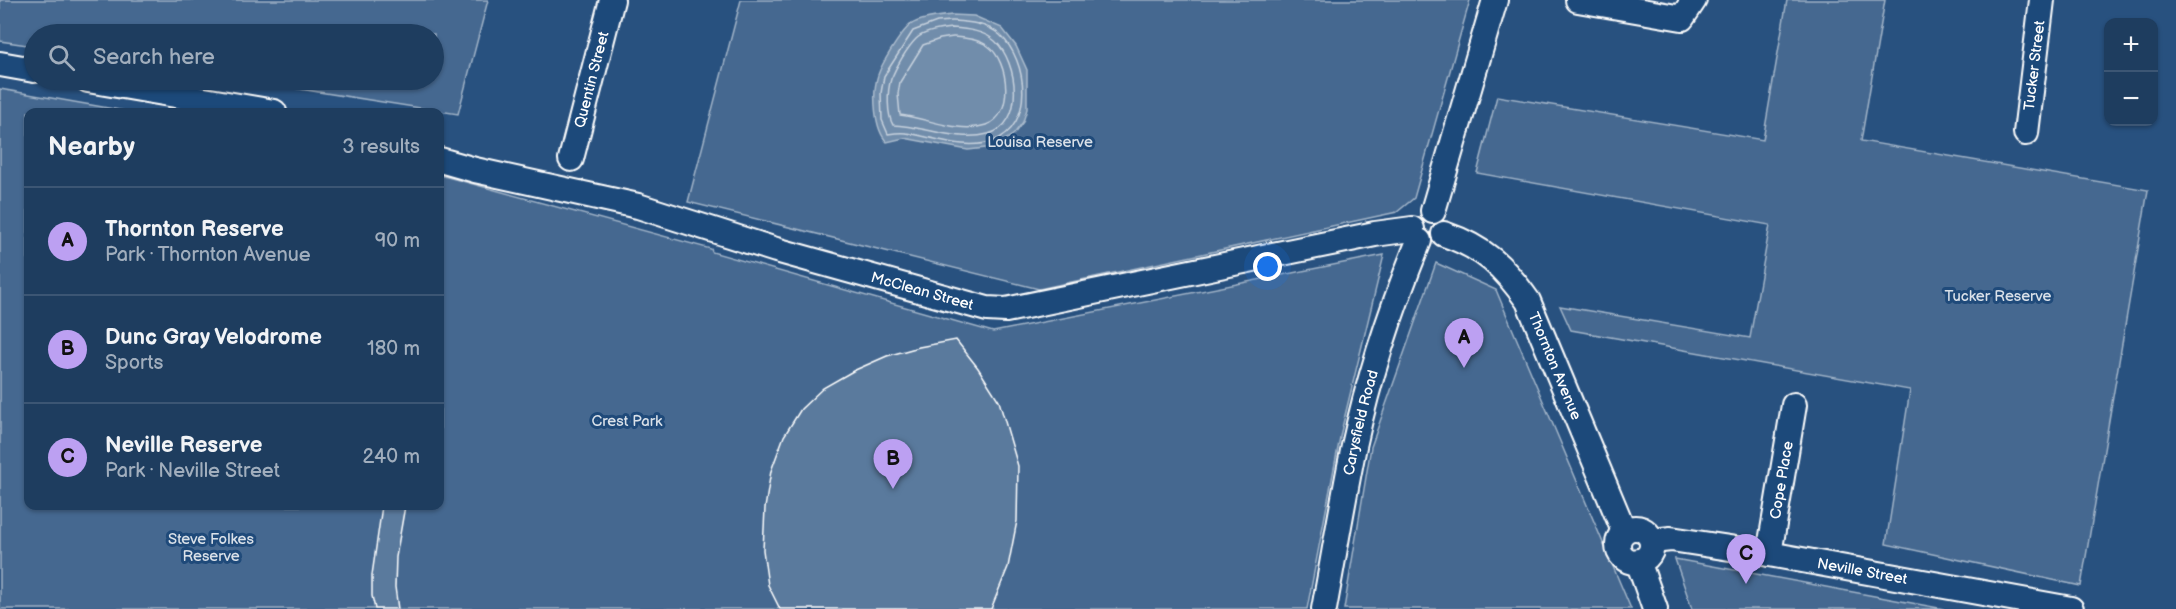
<!DOCTYPE html>
<html lang="en">
<head>
<meta charset="utf-8">
<style>
	body { margin:0; font-family:"Balsamiq Sans",sans-serif; background:#2b4868; color:#f1f3f6 }
	.controls { position:absolute; right:18px; top:18px; display:grid; overflow:hidden; border-radius:12px; box-shadow:0 2px 4px #0004 }
	.controls button { width:54px; height:54px; display:grid; place-items:center; padding:0; border:0; border-bottom:2px solid #3c5674; background:#1e3d5f; color:#f1f3f6; font:30px sans-serif }
	.you { position:absolute; left:1268px; top:267px; width:21px; height:21px; margin:-15px; border:4px solid #fff; border-radius:50%; background:#1a73e8; box-shadow:0 0 0 9px #1a73e833 }
	.badge { display:grid; place-items:center; width:39px; height:39px; border-radius:50%; background:#bca0f2; color:#111; font-size:20px; font-weight:700 }
	.pin { position:absolute; translate:-50% -50px; filter:drop-shadow(0 2px 3px #0008) }
	.pin::after { content:''; position:absolute; top:32px; width:21px; height:18px; background:inherit; clip-path:polygon(0 0,100% 0,50% 100%) }
	.list { margin:0; padding:0; list-style:none }
	h2 { display:flex; justify-content:space-between; align-items:center; height:78px; margin:0; padding:0 24px; font-size:26px }
	h2 small { font-size:20px; font-weight:400; color:#a1aebd }
	.list li { display:grid; grid-template-columns:39px 1fr auto; gap:18px; align-items:center; box-sizing:border-box; height:108px; padding:0 24px; border-top:2px solid #3c5674 }
	.list b { display:block; font-size:22px; white-space:nowrap }
	.list p { margin:0; font-size:20px; white-space:nowrap; color:#a1aebd }
	.list em { font-size:20px; font-style:normal; color:#a1aebd }
	.icon { flex:none; width:33px; height:33px; fill:none; stroke:currentColor; stroke-width:2; stroke-linecap:round; stroke-linejoin:round }
	.map { position:relative; flex:none; width:2176px; height:609px; overflow:hidden }
	.search { position:absolute; background:#1e3d5f; box-shadow:0 2px 4px #0004; left:24px; top:24px; width:420px; height:66px; display:flex; align-items:center; gap:15px; box-sizing:border-box; padding:0 21px; border-radius:33px; color:#a1aebd; font-size:22px }
	.panel { position:absolute; background:#1e3d5f; box-shadow:0 2px 4px #0004; left:24px; top:108px; width:420px; height:402px; border-radius:12px }
	.map>svg:first-child { display:block }
	.green { fill:#446890; stroke:#a2b4c8; stroke-width:1.5 }
	.water { fill:#718dab; stroke:#aabbcd; stroke-width:1.5 }
	.lines { fill:none; stroke-linecap:round; stroke-linejoin:round }
	.shore { stroke:#c6d1dd; stroke-width:1.5 }
	.building { fill:#5a7a9d; stroke:#fff; stroke-width:1.5 }
	.minor-casing { stroke:#fff; stroke-width:28 }
	.minor { stroke:#1f4a7a; stroke-width:24 }
	.labels { text-anchor:middle; stroke-width:6; stroke-linejoin:round; paint-order:stroke }
	.street-label { font-size:15px; fill:#fff; stroke:#1f4a7a }
	.park-label { font-size:15px; fill:#dae1e9; stroke:#1f4a7a }
</style>
</head>
<body>
<div class="map">
<svg width="2176" height="609" viewBox="0 0 2176 609">
	<rect width="100%" height="100%" fill="#28517f"/>
	<filter id="ink" filterUnits="userSpaceOnUse"><feTurbulence type="fractalNoise" baseFrequency=".0167" numOctaves="2"/><feDisplacementMap in="SourceGraphic" scale="12" xChannelSelector="R" yChannelSelector="G"/><feConvolveMatrix kernelMatrix="1 2 1 2 8 2 1 2 1" color-interpolation-filters="sRGB"/></filter>
	<g filter="url(#ink)">
		<g class="green">
			<path d="M0,0H488L458,114L243,80H434V34H34V46L0,41Z"/>
			<path d="M741,0H1470L1414,198L1397,212L1039,289L688,202Z"/>
			<path d="M1787,0H1885L1861,141L2148,190L2081,586L1886,544L1910,390L1571,330L1560,306L1750,338L1770,225L1477,173L1497,96L1763,140Z"/>
			<path d="M0,89L131,112H28V506H440V175L711,249L712,252L993,332L1384,255L1341,432L1307,609H0Z"/>
			<path d="M1436,263L1496,290L1631,609H1344L1371,447Z"/>
			<path d="M1675,559L1944,609H1692Z"/>
		</g>
		<path class="water" d="M952,15L974,16L1002,28L1016,46L1027,70V109L1023,122L1014,134L995,147L968,150L904,138L887,142C874,129 872,93 878,75C882,63 899,36 908,27C915,19 941,16 952,15Z"/>
		<g class="lines">
			<g class="shore">
				<path d="M952,21C968,22 987,23 1000,35C1028,60 1035,126 993,141C965,151 934,137 906,133C900,132 894,133 888,134L882,120L881,93L884,76L913,31L937,22Z"/>
				<path d="M952,28C967,29 984,31 995,41C1018,62 1026,125 988,134C957,142 924,126 893,125C887,115 887,91 891,79C896,67 907,48 916,39C924,31 942,29 952,28Z"/>
				<path d="M953,37C965,38 978,39 988,46C1009,61 1015,116 986,125C959,134 927,118 900,115L898,94L900,82L923,45L940,39Z"/>
			</g>
		</g>
		<g class="building">
			<path d="M956,340L978,368L999,401L1018,466L1017,521L1008,567L991,609H780L768,585L763,550L765,508L771,471L784,436L801,409L823,388L853,371L887,356L919,347Z"/>
			<path d="M382,506H405L396,557L395,587L398,609H375L372,596V575Z"/>
		</g>
		<g class="lines">
			<defs>
				<g id="minor">
					<path d="M1578,0L1682,18L1694,0"/>
					<path d="M0,64L34,70"/>
					<path d="M88,80L274,112"/>
					<path id="s1" d="M2026,133L2042,0"/>
					<path id="s2" d="M571,159L612,0"/>
					<path id="s3" d="M440,160L475,170L638,206L776,250L987,309L1006,310L1375,234L1412,229"/>
					<path d="M1433,211L1495,0"/>
					<path id="s4" d="M1444,234C1485,248 1504,267 1528,301L1624,531"/>
					<circle cx="1635" cy="545" r="17"/>
					<path id="s5" d="M1652,541L1671,539L1769,554L2071,609"/>
					<path id="s6" d="M1769,554L1794,405"/>
					<path d="M1638,561L1655,609"/>
					<path id="s7" d="M1324,609C1334,555 1343,500 1354,446C1369,376 1392,307 1419,241"/>
				</g>
			</defs>
			<use href="#minor" class="minor-casing"/>
			<use href="#minor" class="minor"/>
		</g>
	</g>
	<g class="labels">
		<g class="street-label">
			<text dy="5" stroke="none"><textPath href="#s1" startOffset="68">Tucker Street</textPath></text>
			<text dy="5" stroke="none"><textPath href="#s2" startOffset="82">Quentin Street</textPath></text>
			<text dy="5" stroke="none"><textPath href="#s3" startOffset="500">McClean Street</textPath></text>
			<text dy="5" stroke="none"><textPath href="#s4" startOffset="180">Thornton Avenue</textPath></text>
			<text dy="5" stroke="none"><textPath href="#s7" startOffset="190">Carysfield Road</textPath></text>
			<text dy="5" stroke="none"><textPath href="#s6" startOffset="75">Cope Place</textPath></text>
			<text dy="5" stroke="none"><textPath href="#s5" startOffset="213">Neville Street</textPath></text>
		</g>
		<g class="park-label">
			<text x="1040" y="147">Louisa Reserve</text>
			<text x="1998" y="301">Tucker Reserve</text>
			<text x="627" y="426">Crest Park</text>
			<text x="211" y="544">Steve Folkes<tspan x="211" dy="17">Reserve</tspan></text>
		</g>
	</g>
</svg>
<div class="controls">
<button>+</button>
<button>−</button>
</div>
<div class="you"></div>
<div class="pin badge" style="left:1464px;top:368px">A</div>
<div class="pin badge" style="left:893px;top:489px">B</div>
<div class="pin badge" style="left:1746px;top:584px">C</div>
<div class="search"><svg class="icon" aria-label="search" viewBox="0 0 24 24"><circle cx="10" cy="10" r="6"/><path d="M15 15l6 6"/></svg>Search here</div>
<section class="panel">
<h2>Nearby<small>3 results</small></h2>
<ul class="list">
<li><span class="badge">A</span><div><b>Thornton Reserve</b><p>Park · Thornton Avenue</p></div><em>90 m</em></li>
<li><span class="badge">B</span><div><b>Dunc Gray Velodrome</b><p>Sports</p></div><em>180 m</em></li>
<li><span class="badge">C</span><div><b>Neville Reserve</b><p>Park · Neville Street</p></div><em>240 m</em></li>
</ul>
</section>
</div>
</body>
</html>
